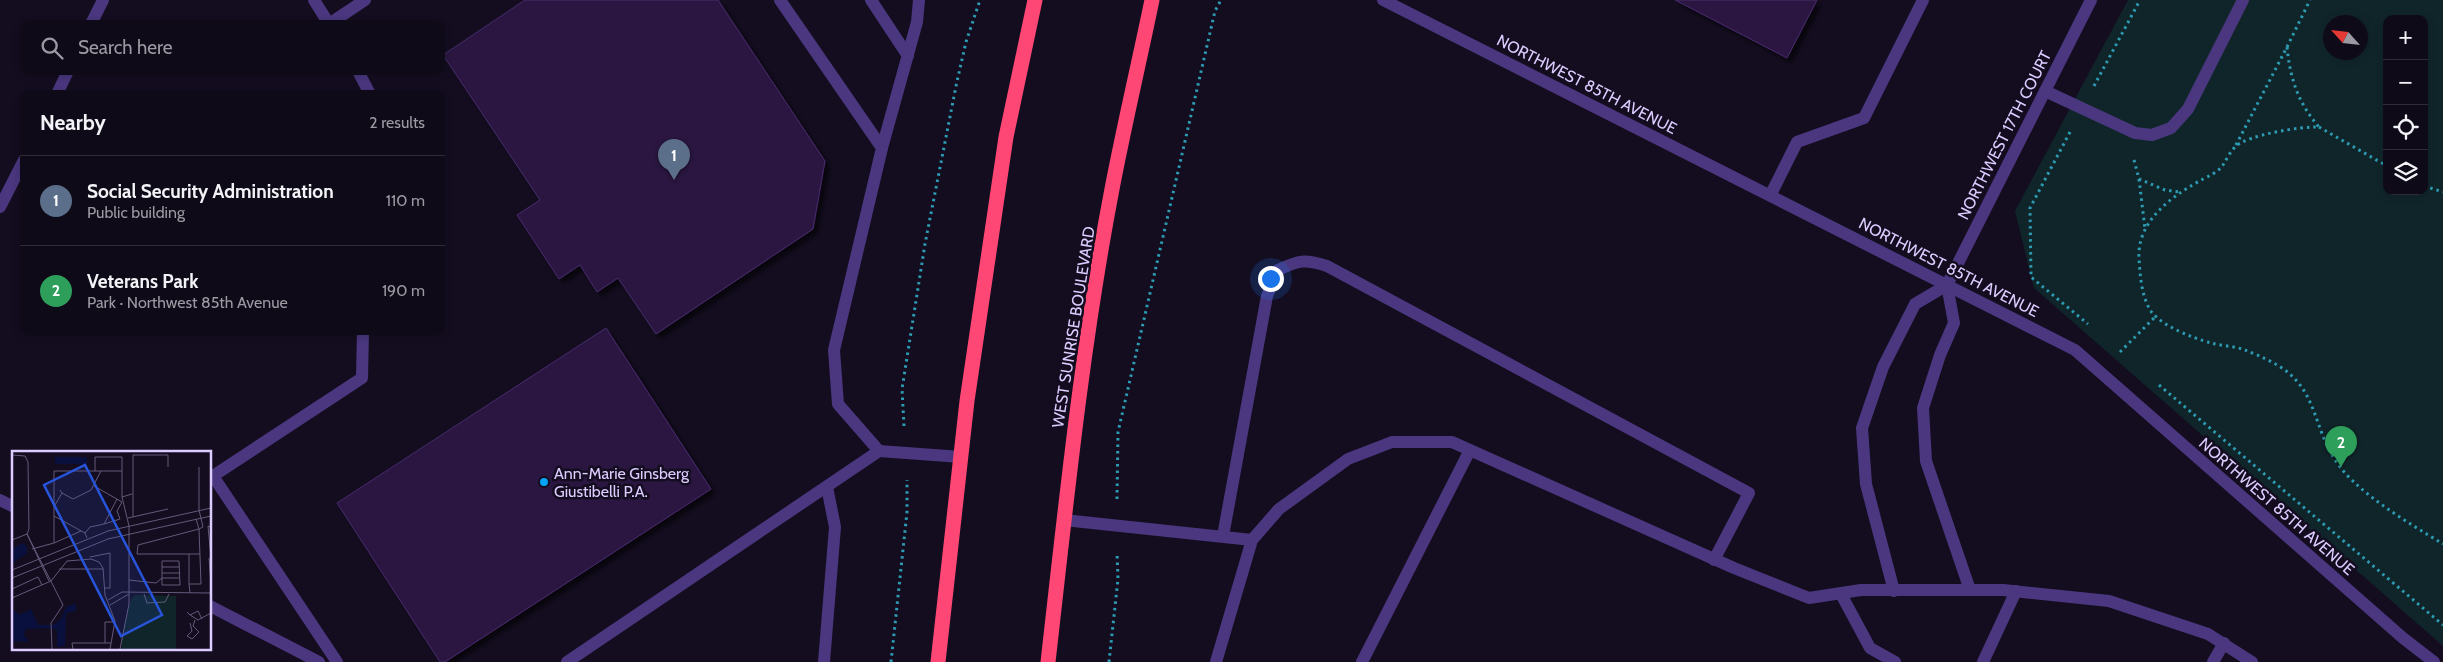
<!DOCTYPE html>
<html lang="en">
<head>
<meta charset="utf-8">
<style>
	body { margin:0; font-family:Cabin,sans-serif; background:#1d1825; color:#f1f3f6 }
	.controls { position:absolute; right:15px; top:15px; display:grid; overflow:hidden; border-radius:10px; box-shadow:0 2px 8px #0003 }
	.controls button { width:45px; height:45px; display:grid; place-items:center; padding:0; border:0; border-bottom:1px solid #2f2b37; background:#0f0a18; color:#f1f3f6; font:25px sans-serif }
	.compass { position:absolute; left:2323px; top:15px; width:45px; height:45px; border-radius:50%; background:#0f0a18; box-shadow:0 2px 8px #0003; rotate:297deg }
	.you { position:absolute; left:1270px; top:278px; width:18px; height:18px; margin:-12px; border:4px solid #fff; border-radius:50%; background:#1a73e8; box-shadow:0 0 0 8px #1a73e833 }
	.badge { display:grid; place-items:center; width:32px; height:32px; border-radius:50%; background:#d93025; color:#fff; font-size:16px; font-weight:700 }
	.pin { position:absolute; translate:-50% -41px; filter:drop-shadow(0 1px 2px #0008) }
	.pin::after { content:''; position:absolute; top:26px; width:18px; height:15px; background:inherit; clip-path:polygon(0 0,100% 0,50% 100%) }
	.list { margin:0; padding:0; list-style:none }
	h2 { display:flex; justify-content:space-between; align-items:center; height:65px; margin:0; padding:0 20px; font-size:21px }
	h2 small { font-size:16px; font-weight:400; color:#9b9aa2 }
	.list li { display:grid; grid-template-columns:32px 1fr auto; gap:15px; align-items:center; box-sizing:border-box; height:90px; padding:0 20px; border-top:1px solid #2f2b37 }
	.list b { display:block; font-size:19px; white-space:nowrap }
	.list p { margin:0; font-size:16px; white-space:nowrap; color:#9b9aa2 }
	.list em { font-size:16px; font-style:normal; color:#9b9aa2 }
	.icon { flex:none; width:28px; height:28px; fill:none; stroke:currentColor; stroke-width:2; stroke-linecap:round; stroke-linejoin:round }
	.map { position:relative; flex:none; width:2443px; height:662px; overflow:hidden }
	.search { position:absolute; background:#0f0a18; box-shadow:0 2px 8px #0003; left:20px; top:20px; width:425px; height:55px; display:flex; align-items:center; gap:12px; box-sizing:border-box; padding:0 18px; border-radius:10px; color:#9b9aa2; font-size:19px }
	.panel { position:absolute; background:#0f0a18; box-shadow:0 2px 8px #0003; left:20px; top:90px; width:425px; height:245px; border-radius:10px }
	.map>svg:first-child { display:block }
	.green { fill:#10252a; fill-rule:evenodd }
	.building { fill:#2a1941; stroke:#472a6d; filter:url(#shadow) }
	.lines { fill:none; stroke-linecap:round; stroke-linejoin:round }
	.path { stroke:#2d9bb2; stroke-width:3; stroke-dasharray:2.5 4; stroke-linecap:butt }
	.lane { stroke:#4a377f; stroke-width:12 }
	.street { stroke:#4a377f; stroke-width:12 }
	.highway { stroke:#ff4775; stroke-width:15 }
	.poi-dot { fill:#00a5f7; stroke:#140d20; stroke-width:2 }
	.labels { text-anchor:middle; stroke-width:5; stroke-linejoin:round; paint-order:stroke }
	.street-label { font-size:16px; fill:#dcf; stroke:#140d20 }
	.poi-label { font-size:16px; fill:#dcf; stroke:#140d20; text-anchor:start }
	.inset-road { fill:none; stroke:#645979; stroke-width:1 }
	.view { fill:#2754da; fill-opacity:0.15; stroke:#2754da; stroke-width:2.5 }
	.inset-edge { fill:none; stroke:#dcf; stroke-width:2.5 }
</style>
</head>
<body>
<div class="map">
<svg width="2443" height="662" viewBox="0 0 2443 662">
	<defs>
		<filter id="shadow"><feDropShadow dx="4.5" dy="4.5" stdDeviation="2.5" flood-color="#0009"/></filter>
	</defs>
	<rect width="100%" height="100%" fill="#140d20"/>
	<path class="green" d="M2128,0H2443V646L2034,288L2015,211ZM2387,19H2424V191H2387ZM2330,22H2360V52H2330Z"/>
	<g class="building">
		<path d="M525,0H718L825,161L813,229L656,334L618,278L597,292L580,265L559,279L517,215L540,200L443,55Z"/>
		<path d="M1675,0H1817L1787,58Z"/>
		<path d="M606,328L711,489L445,662H440L337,503Z"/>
	</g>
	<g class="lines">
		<g class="path">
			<path d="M2287,47L2310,0"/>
			<path d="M2094,86L2140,0"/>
			<path d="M2319,127L2387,166"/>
			<path d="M2070,132L2030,208L2031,277L2088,324"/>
			<path d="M2236,145L2287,47C2290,78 2298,103 2319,127C2303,126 2246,135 2235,147C2221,163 2228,167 2205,178C2175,194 2137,219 2139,258C2140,274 2141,291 2148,306C2155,324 2193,338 2211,343C2222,346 2234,346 2245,350C2260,356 2282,365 2294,378C2315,399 2317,430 2332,455C2351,490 2409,523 2443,544"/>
			<path d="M2134,160L2139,179L2165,190L2179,192"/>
			<path d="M2139,179L2145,229"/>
			<path d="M2424,186L2443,192"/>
			<path d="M2120,352L2155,317"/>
			<path d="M2159,385L2443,625"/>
			<path d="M904,426L902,389L925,244L956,86L966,42L980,0"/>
			<path d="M1117,499L1118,432L1215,11L1221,0"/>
			<path d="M891,662L907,512V480"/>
			<path d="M1109,662L1118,579L1117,553"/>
		</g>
		<g class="lane">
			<path d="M314,0L329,24L365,0"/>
			<path d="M780,0L882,148L834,350L838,404L879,451"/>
			<path d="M871,0L908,56"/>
			<path d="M91,24L103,0"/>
			<path d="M358,71L370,94"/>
			<path d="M2045,91L2135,133L2152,135L2171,128L2188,109L2243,0"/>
			<path d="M57,94L68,71"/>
			<path d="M882,148L917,22L919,0"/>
			<path d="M1771,194L1797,142L1864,118L1923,0"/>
			<path d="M0,207L24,160"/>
			<path d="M213,476L362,378L363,331"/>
			<path d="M210,478L213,476L337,662"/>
			<path d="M0,500L14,507"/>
			<path d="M1223,536L1267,296L1278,270C1299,260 1305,259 1327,266L1749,493L1714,560"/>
			<path d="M1841,594L1870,648L1895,662"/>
			<path d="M210,606L319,662"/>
			<path d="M567,662L879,451L961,457"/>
			<path d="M824,662L835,527L827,487"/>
			<path d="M1362,662L1470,450"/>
			<path d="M1983,662L2016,591"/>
			<path d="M2213,662L2224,643"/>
		</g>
		<g class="street">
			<path d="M1383,0L2075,350L2403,638L2434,662"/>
			<path d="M1947,285L2091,0"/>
			<path d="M1947,285L1954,323L1940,355L1923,408L1926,461L1970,590"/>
			<path d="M1064,520L1252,540"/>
			<path d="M1894,591L1866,484L1862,428L1883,367L1915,304L1947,285"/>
			<path d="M1216,662L1252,540L1279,509L1348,459L1392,442H1452L1734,568L1809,598L1861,590H2003L2109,601L2208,634L2252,662"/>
		</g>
		<g class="highway">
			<path d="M938,662L967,401L1006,137L1035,0"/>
			<path d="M1048,662C1066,504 1082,345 1112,189C1124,126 1139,63 1152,0"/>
		</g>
	</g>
	<circle class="poi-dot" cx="544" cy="482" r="5"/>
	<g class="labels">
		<g class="street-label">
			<text transform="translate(1587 84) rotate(27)" y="6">NORTHWEST 85TH AVENUE</text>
			<text transform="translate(2004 135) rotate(-63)" y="6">NORTHWEST 17TH COURT</text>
			<text transform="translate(1949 267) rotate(27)" y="6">NORTHWEST 85TH AVENUE</text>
			<text transform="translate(1073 327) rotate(-81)" y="6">WEST SUNRISE BOULEVARD</text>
			<text transform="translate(2277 506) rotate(41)" y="6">NORTHWEST 85TH AVENUE</text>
		</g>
		<g class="poi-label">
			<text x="554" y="479">Ann-Marie Ginsberg<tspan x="554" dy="18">Giustibelli P.A.</tspan></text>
		</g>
	</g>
	<g transform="translate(12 451)">
		<rect width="199" height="199" fill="#140d20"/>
		<path d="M123,144L164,145V198H110L109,189L119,148Z" fill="#10252a"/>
		<path d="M43,6H75V13H43ZM10,92L15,95V102L1,112L0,98ZM64,152V160L54,162L53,195L45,196V179L38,177L14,178L12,184L17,191L0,190V158L8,164L19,158L26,174H41L49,168L54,156Z" fill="#09103d"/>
		<path class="inset-road" d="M0,4L13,5L16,11L17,78L15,83L0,89M83,20H110M82,35L110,51L105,60L108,68L92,73M50,42L61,48L79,39L89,20M43,54L50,42L48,39M42,65L73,82L75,87M121,66V4H156V16M116,67L156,58M199,76L196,75L199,107M73,82L78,76L92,73L105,48M42,92L69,80M20,98L42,92V20H83V6H110V46M177,103H125L126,94L187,78L184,68M78,106L98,102V137H92M197,107L199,132M150,116H167M47,118H91M0,119L96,80L199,57M150,122H167M0,127L96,88L199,65M117,129L144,132L150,127V134H168L167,110H150V127H167M37,130L15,83L51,154L39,172L40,198M177,133V103H188M0,138L26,126L30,134M178,142L177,133H189L187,78L191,76L187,59V16M132,143L135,152L153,151L157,143M0,147L39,130L55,110L79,108L87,111L91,117L93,144L103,170L98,198M96,149L110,141L199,142M98,154L117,143M175,161L178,164L186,160L190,168M178,164L186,169L199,162M178,172L180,180L175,185L180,188L187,181L181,175L183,169M99,192H93V171H103M61,198L60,192H93M108,198L117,153V75L110,46L120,43"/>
		<path class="view" d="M73,14L150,164L109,185L32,34Z"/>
		<rect width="199" height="199" class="inset-edge"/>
	</g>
</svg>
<div class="controls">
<button>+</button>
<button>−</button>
<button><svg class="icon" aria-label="locate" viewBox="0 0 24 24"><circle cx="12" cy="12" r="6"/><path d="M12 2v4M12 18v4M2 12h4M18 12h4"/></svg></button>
<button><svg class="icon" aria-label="layers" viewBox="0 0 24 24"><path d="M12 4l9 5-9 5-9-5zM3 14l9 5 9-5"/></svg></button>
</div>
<svg class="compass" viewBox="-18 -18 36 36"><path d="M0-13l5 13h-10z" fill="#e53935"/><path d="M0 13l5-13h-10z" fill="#9b9aa2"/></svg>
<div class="you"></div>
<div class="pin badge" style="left:674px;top:180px;background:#5c6f8a">1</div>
<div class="pin badge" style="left:2341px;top:467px;background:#2e9e5b">2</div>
<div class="search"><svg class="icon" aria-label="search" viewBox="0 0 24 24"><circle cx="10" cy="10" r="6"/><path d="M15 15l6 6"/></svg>Search here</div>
<section class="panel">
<h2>Nearby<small>2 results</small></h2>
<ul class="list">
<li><span class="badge" style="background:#5c6f8a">1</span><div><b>Social Security Administration</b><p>Public building</p></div><em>110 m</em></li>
<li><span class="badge" style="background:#2e9e5b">2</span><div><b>Veterans Park</b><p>Park · Northwest 85th Avenue</p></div><em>190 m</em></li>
</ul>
</section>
</div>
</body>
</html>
